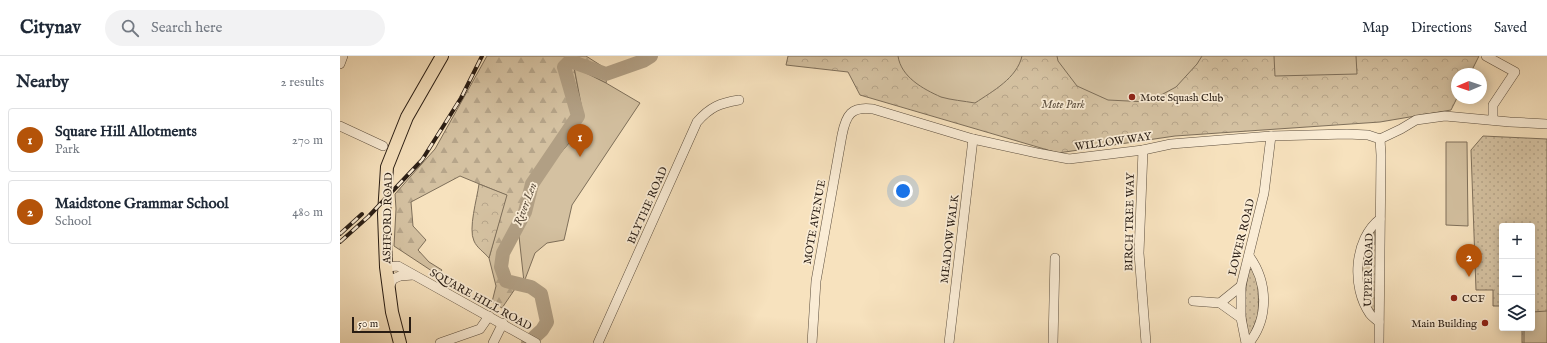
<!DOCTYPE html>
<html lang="en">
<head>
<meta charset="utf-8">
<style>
	body { margin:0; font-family:"IM FELL English",serif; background:#f2f2f3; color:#1f2937 }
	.controls { position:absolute; right:12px; bottom:12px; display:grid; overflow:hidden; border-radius:4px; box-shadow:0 2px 10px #0003 }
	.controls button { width:36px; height:36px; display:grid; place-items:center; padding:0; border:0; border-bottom:1px solid #e0e1e3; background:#fff; color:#1f2937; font:20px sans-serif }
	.compass { position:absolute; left:1111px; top:12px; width:36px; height:36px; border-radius:50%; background:#fff; box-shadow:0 2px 10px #0003; rotate:268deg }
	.scale { position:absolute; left:12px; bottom:10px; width:59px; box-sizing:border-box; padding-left:4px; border:2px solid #291d14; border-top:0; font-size:11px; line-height:14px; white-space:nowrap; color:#291d14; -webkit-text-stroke:3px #faecd5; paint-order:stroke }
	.you { position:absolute; left:563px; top:135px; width:14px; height:14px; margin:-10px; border:3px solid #fff; border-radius:50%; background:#1a73e8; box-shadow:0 0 0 6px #1a73e833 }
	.badge { display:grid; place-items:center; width:26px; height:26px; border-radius:50%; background:#b45309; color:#fff; font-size:13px; font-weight:700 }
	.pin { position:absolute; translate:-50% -33px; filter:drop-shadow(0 1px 2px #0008) }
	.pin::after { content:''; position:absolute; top:21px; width:14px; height:12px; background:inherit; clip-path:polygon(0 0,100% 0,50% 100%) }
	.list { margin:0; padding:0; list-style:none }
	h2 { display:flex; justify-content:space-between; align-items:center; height:52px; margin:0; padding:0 16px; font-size:17px }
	h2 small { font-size:13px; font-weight:400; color:#747a83 }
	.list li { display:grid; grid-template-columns:26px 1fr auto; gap:12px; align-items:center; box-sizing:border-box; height:64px; margin:0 8px 8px; padding:0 8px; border:1px solid #e0e1e3; border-radius:4px }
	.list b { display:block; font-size:15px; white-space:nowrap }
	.list p { margin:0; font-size:13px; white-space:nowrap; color:#747a83 }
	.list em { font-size:13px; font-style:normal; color:#747a83 }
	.icon { flex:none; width:22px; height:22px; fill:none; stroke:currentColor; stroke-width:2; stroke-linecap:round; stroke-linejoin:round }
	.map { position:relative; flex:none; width:1207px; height:287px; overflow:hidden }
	header { display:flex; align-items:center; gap:24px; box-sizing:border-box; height:56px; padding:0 20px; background:#fff; border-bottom:1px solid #e0e1e3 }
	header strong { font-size:19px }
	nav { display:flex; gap:22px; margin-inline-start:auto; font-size:14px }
	.search { width:280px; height:36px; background:#f2f2f3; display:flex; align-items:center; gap:10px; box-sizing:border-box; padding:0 14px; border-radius:22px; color:#747a83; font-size:15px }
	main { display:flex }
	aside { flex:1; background:#fff }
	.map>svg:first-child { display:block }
	.grass { fill:url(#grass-dots); stroke:#7e6f5a }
	.forest { fill:url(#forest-firs); stroke:#7e6f5a }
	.park { fill:url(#park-crowns); stroke:#7e6f5a }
	.garden { fill:#d4c1a1; stroke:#7e6f5a }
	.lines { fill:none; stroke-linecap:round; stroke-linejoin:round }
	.river { stroke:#b19f84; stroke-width:14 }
	.minor-casing { stroke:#5c4e3e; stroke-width:10 }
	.major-casing { stroke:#291d14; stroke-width:14 }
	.minor { stroke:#faecd5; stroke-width:9 }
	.major { stroke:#f7e2be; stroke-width:12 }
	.rail-casing { stroke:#291d14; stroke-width:4 }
	.rail { stroke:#faecd5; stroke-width:2.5; stroke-dasharray:8; stroke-linecap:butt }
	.poi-dot { fill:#8f2418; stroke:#faecd5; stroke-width:1.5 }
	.labels { text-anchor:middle; stroke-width:3.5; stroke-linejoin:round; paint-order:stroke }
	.poi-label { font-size:11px; fill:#291d14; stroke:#faecd5; text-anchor:start }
	.park-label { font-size:11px; font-style:italic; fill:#5c4e3e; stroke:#faecd5 }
	.street-label { font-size:11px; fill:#291d14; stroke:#faecd5 }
	.water-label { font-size:12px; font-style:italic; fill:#5f5141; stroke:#faecd5 }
</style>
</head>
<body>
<header>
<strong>Citynav</strong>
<div class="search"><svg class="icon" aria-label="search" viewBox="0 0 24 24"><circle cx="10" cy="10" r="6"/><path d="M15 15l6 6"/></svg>Search here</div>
<nav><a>Map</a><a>Directions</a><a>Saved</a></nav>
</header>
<main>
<aside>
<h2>Nearby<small>2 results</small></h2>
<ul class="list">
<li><span class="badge">1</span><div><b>Square Hill Allotments</b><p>Park</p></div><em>270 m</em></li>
<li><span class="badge">2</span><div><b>Maidstone Grammar School</b><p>School</p></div><em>480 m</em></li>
</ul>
</aside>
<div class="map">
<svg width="1207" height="287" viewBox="0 0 1207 287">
	<defs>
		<pattern id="grass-dots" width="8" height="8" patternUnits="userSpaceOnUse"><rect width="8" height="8" fill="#d4c1a1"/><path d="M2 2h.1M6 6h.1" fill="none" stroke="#b6a58a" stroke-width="1.8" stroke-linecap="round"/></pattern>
		<pattern id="forest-firs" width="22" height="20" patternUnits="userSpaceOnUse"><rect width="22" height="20" fill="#d4c1a1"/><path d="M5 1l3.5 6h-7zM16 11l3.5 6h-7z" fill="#b6a58a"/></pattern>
		<pattern id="park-crowns" width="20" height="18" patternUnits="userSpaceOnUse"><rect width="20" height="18" fill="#d4c1a1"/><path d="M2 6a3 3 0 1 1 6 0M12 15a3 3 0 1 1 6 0" fill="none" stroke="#b6a58a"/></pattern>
	</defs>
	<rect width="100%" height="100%" fill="#f7e2be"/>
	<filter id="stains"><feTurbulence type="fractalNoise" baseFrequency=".005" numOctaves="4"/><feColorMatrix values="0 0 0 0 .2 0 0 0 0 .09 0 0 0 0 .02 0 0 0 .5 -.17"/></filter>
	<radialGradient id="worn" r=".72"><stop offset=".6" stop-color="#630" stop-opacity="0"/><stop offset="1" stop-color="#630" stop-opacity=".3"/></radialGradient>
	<g class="grass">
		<path d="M1143,80L1207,83V287H1182V272H1192V170H1162V250H1153V234H1136L1131,94Z"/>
		<path d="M1032,176H1035V189L1037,190L1035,253L1032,255C1029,249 1025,242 1023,235C1018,214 1025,195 1032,176Z"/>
		<path d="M912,213C919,219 919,249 918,258C916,266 913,272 910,279L908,277C904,255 904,236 909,214Z"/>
	</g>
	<path class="forest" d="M147,0H246L268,14L266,27L234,11L242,53L236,80L171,173L159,210L162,225L177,230L162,252L152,246L156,230L149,202L166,139L120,120L71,146L73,170L86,184L78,194L89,206L102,214L98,219L54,190L56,153L55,138L95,93Z"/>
	<g class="park">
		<path d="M448,0H1139L1130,18H1117V42L1111,54L1040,66L835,80L718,97L520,39L508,16L446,9Z"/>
		<path d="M139,128L167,139L149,202C144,196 137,192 134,185C128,173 137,143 139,128Z"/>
	</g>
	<g class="garden">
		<path d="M558,0H682C677,22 653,35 635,47C624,45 611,44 601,41C583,33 561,21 558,0Z"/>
		<path d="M717,0H862L857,8L836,31L808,46L768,44L737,30L718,5Z"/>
		<path d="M934,0H1016L1017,18L935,20Z"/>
		<path d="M234,11L266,27L300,47L232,149L224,184L207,187L195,197L184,226L179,180L183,164L198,123L236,79L242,53Z"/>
		<path d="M1106,86H1127L1128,170L1106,169Z"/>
		<path d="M1207,255V287H1184V272H1192V256Z"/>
	</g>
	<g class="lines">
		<path class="river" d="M188,287L202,274L207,266L201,238L191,231L166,225L161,211L163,197L185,156L192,128L238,60L224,11L230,5L266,18L303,5L311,0"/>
		<defs>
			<g id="minor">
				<path d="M1146,0L1175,16L1153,49V64"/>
				<path d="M0,8L3,0"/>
				<path d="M0,70L43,90"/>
				<path d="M1040,83L1061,73L1076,64L1105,60L1170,66L1207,68"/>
				<path d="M803,94L799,197L806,287"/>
				<path d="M909,200C928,226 929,262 909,287"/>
				<path d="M46,211L58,210L196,287"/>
				<path d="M48,233L53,223L60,220L73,219"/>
				<path d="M853,245L880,247L901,262"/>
				<path d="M880,247L901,230"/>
				<path d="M1039,266C1036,263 1032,261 1030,258C1011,231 1014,183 1040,163"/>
				<path d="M100,287L140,273L149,260"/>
				<path d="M153,287L163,267"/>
				<path d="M258,287L357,66C370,51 380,47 399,44"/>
				<path d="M472,287L476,225L502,79C506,59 511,50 533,53L633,83L697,97L729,103L803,94L831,88L931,80L1007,78L1028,79L1040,83"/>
				<path d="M609,287L633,83"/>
				<path d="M713,287L715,202"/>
				<path d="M906,287L901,262V230L924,137L931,80"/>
				<path d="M1039,287L1041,99L1040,83"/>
			</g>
			<path id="major" d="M60,287L52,256L46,211L44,158L47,111L67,61L102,0"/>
		</defs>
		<use href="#minor" class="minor-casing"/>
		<use href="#major" class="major-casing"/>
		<use href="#minor" class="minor"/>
		<use href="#major" class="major"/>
		<defs>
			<g id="rail">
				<path d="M0,178L22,158"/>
				<path d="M0,186L28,161L82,104L121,42L142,0"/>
			</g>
		</defs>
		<use href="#rail" class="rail-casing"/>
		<use href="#rail" class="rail"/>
	</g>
	<g class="poi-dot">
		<circle cx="792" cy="41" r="4"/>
		<circle cx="1114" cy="242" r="4"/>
		<circle cx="1145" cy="267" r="4"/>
	</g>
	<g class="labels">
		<g class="poi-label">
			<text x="800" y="45">Mote Squash Club</text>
			<text x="1122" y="246">CCF</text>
			<text x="1137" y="271" text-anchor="end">Main Building</text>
		</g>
		<g class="park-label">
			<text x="723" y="52">Mote Park</text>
		</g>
		<g class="street-label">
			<text transform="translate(773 85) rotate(-8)" y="4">WILLOW WAY</text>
			<text transform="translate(307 149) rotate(-66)" y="4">BLYTHE ROAD</text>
			<text transform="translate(47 162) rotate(-89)" y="4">ASHFORD ROAD</text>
			<text transform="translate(474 166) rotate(-80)" y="4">MOTE AVENUE</text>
			<text transform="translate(789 166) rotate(-89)" y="4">BIRCH TREE WAY</text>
			<text transform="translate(901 181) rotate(-76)" y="4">LOWER ROAD</text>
			<text transform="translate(609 183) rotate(-83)" y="4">MEADOW WALK</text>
			<text transform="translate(1028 214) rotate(-89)" y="4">UPPER ROAD</text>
			<text transform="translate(141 243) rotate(29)" y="4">SQUARE HILL ROAD</text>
		</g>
		<g class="water-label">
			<text transform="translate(185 148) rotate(-69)" y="4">River Len</text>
		</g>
	</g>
	<rect width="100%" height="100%" filter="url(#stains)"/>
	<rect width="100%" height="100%" fill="url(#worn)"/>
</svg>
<div class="controls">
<button>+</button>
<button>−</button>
<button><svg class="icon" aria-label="layers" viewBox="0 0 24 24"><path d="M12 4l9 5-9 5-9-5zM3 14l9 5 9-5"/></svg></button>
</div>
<svg class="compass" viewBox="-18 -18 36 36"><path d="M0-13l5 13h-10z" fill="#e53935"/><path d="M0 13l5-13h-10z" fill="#747a83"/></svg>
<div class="scale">50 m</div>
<div class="you"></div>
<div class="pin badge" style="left:240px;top:101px">1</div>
<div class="pin badge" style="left:1129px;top:221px">2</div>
</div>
</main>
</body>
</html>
